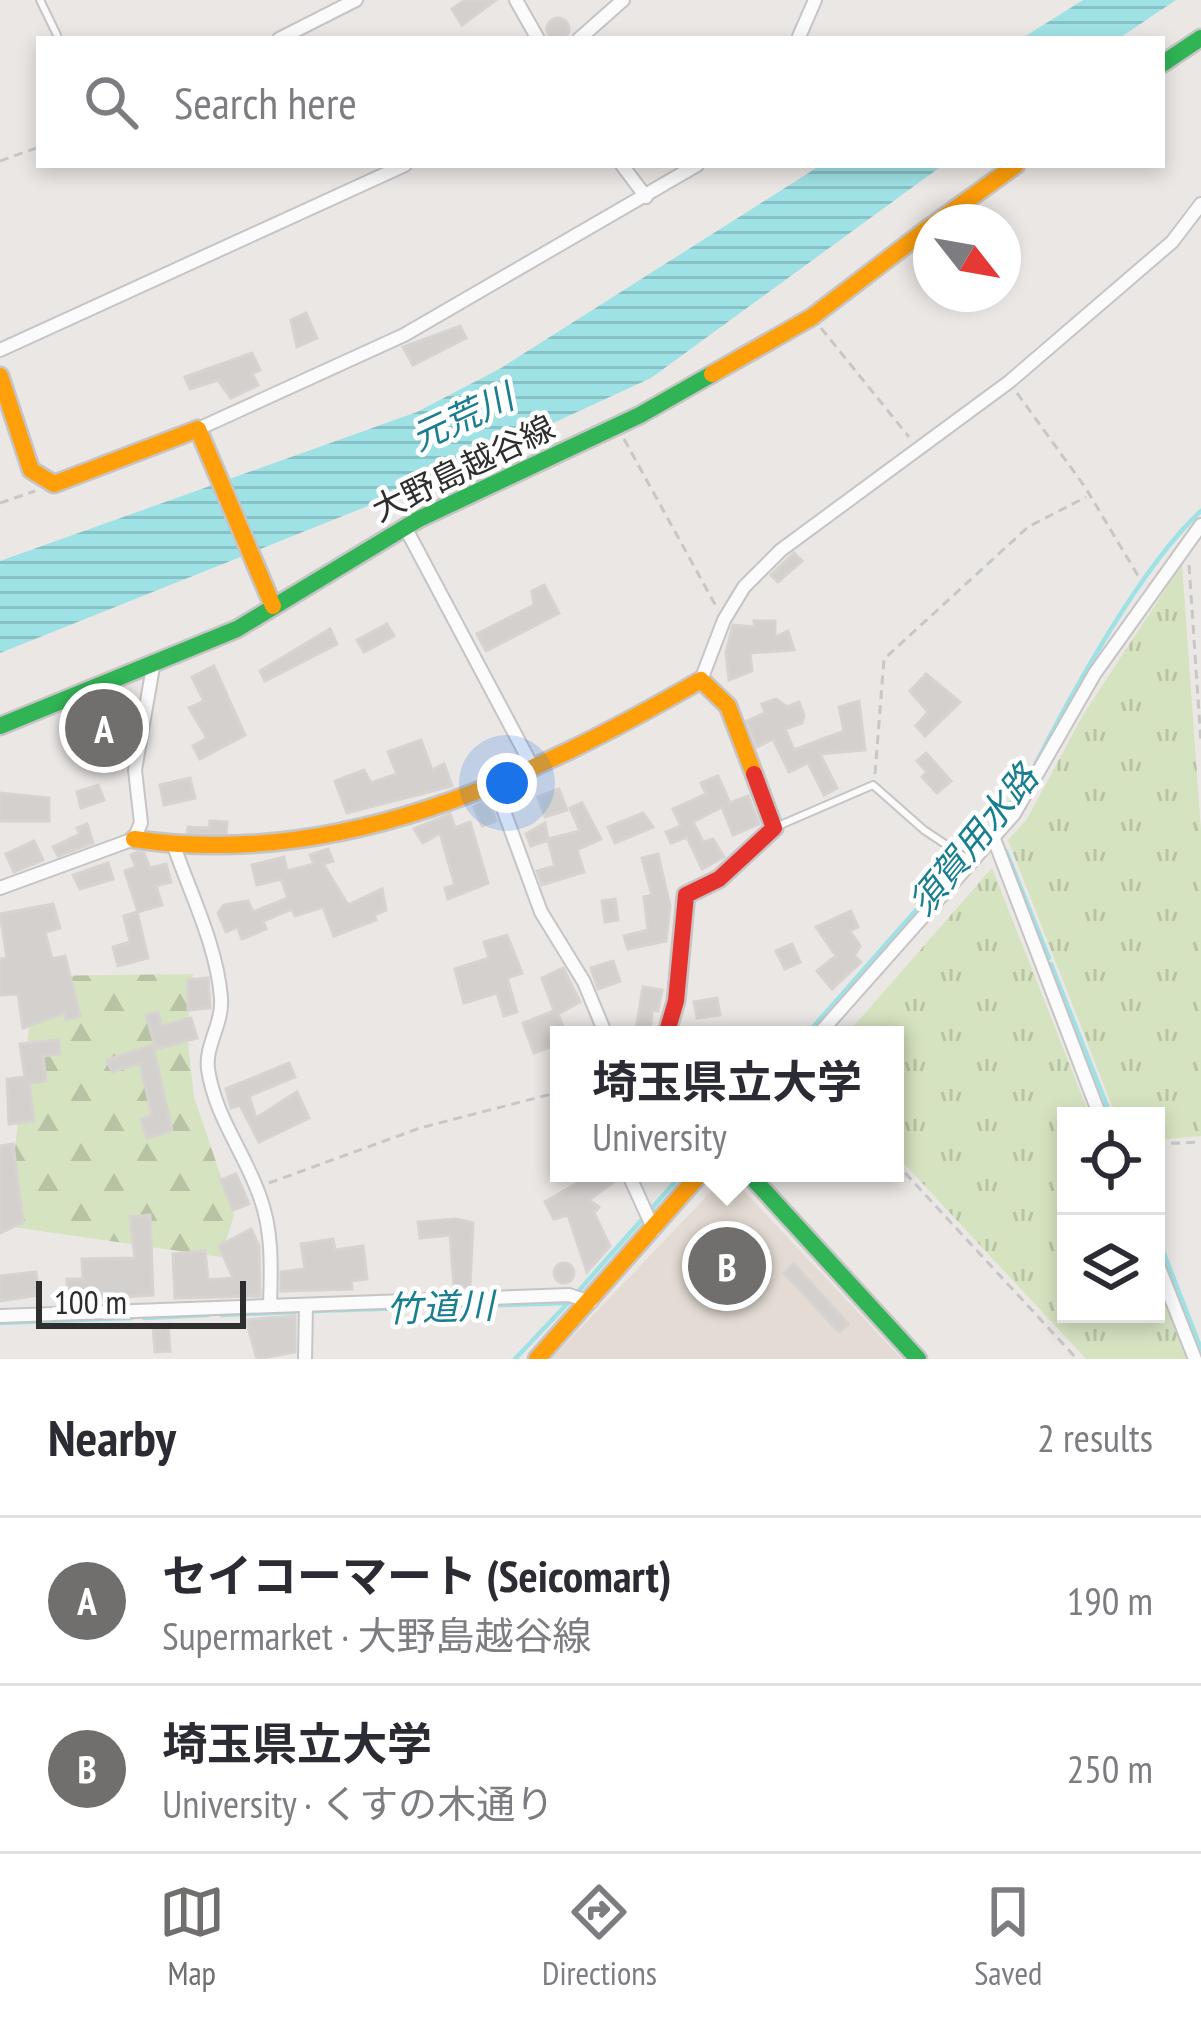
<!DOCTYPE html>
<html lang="en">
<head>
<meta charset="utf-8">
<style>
	body { margin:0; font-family:"PT Sans Narrow","Noto Sans JP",sans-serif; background:#f7f7f7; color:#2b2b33 }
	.controls { position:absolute; right:36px; bottom:36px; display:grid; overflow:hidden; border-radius:0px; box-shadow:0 6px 18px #0003 }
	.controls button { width:108px; height:108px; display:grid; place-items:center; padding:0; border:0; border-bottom:3px solid #e1e1e2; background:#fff; color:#2b2b33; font:60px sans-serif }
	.compass { position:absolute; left:913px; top:204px; width:108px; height:108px; border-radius:50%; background:#fff; box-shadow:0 6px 18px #0003; rotate:121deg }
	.scale { position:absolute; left:36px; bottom:30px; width:210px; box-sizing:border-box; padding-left:12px; border:6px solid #2e2e2e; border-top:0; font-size:33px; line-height:42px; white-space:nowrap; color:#2e2e2e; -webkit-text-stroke:9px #fff; paint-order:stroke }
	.you { position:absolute; left:507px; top:783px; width:42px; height:42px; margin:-30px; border:9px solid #fff; border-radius:50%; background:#1a73e8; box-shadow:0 0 0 18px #1a73e833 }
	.badge { display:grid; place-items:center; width:78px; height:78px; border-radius:50%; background:#706f6e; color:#fff; font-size:39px; font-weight:700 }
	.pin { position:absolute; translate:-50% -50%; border:6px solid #fff; box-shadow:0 3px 12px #0006 }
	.popup { position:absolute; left:550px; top:1026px; width:354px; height:156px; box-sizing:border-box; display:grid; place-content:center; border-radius:0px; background:#fff; filter:drop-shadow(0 3px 9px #0005); font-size:39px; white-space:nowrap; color:#7c7c81 }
	.popup b { font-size:45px; color:#2b2b33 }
	.popup::after { content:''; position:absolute; left:50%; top:100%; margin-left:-24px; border:24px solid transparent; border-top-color:#fff }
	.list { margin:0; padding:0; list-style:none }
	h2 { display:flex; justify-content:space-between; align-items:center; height:156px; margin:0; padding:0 48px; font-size:51px }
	h2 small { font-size:39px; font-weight:400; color:#7c7c81 }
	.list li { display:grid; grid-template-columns:78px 1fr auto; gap:36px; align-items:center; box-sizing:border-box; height:168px; padding:0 48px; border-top:3px solid #e1e1e2 }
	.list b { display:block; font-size:45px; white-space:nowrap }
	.list p { margin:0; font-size:39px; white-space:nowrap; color:#7c7c81 }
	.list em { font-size:39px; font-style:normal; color:#7c7c81 }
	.icon { flex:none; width:66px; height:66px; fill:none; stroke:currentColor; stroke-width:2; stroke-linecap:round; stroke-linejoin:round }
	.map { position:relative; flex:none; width:1201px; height:1359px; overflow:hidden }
	.search { position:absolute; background:#fff; box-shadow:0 6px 18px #0003; left:36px; right:36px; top:36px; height:132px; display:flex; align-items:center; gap:30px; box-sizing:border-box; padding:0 42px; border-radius:0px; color:#7c7c81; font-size:45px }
	.sheet { height:492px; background:#fff }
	nav { display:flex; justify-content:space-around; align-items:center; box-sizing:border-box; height:168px; border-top:3px solid #e1e1e2; background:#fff; font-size:33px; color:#7c7c81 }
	nav a { display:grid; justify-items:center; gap:6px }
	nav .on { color:#706f6e }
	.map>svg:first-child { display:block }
	.education { fill:#e4dcd4 }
	.grass { fill:url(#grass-tufts) }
	.forest { fill:url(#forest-firs) }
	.water { fill:url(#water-rules) }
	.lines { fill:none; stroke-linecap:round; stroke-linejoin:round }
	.stream { stroke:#9fe2e6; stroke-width:4.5 }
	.building { fill:#d3d0ce; stroke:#d6d3d1; stroke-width:3 }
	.lane-casing { stroke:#c6c4c5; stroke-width:10 }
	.street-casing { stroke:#c6c4c5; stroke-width:16 }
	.fast-casing { stroke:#c6c4c5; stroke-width:21 }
	.slow-casing { stroke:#c6c4c5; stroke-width:21 }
	.jam-casing { stroke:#c6c4c5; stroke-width:21 }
	.path { stroke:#c8c7c7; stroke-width:3; stroke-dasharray:9 6; stroke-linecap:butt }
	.lane { stroke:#fcfbfb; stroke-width:6 }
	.street { stroke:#fcfbfb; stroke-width:12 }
	.fast { stroke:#30b455; stroke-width:16 }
	.slow { stroke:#ff9f0a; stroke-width:16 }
	.jam { stroke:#e5322d; stroke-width:16 }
	.labels { text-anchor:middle; stroke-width:9; stroke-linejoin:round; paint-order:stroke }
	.street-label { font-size:33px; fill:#2e2e2e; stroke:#fff }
	.water-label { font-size:36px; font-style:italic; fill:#197f90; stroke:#fff }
</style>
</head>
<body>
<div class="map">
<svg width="1201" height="1359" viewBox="0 0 1201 1359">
	<defs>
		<pattern id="grass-tufts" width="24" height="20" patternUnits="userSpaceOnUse" patternTransform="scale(3)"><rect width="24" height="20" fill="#d6e3c1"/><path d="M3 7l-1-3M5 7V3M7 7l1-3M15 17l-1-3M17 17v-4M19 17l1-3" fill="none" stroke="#b8c3a6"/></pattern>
		<pattern id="forest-firs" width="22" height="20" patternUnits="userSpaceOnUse" patternTransform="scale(3)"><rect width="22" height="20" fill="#d6e3c1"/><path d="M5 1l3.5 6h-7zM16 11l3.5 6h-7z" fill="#b8c3a6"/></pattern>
		<pattern id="water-rules" width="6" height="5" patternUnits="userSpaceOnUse" patternTransform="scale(3)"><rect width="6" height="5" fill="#9fe2e6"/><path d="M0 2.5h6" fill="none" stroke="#89c2c6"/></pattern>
	</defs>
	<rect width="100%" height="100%" fill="#ebe7e5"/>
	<path class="education" d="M728,1174L902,1359H551Z"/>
	<g class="grass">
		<path d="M1182,564L1201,830V1136L1156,1140V1116H1116L1008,840L1027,819L1083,715Z"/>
		<path d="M992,868L1090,1116H1066V1314H1156V1281L1187,1359H1086L895,1154V1035H846Z"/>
	</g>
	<path class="forest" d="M193,974L187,1033L194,1097L234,1215L221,1257L6,1226L35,976Z"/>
	<g class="water">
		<path d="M1083,0H1176L1118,39H1021Z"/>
		<path d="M821,165H943L651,378L403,492L0,653V561L417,412L501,368Z"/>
	</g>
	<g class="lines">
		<g class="stream">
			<path d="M1029,777C1067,701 1140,567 1201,511"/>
			<path d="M1006,851L1049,958"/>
			<path d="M1051,964L1111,1116"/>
			<path d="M806,1035L1020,792"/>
			<path d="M1156,1233L1201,1349"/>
			<path d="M576,1294L683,1173"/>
			<path d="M313,1311L568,1303"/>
			<path d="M221,1315L295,1312"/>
			<path d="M144,1318L208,1315"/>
			<path d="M0,1323L132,1318"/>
			<path d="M515,1359L568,1303"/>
		</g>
	</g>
	<g class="building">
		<path d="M465,0H496L462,25L452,9Z"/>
		<circle cx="558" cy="29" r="11"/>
		<path d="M306,313L317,338L297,347L291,320Z"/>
		<path d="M460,326L466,338L413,365L403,347Z"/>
		<path d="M252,353L260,370L252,374L258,385L231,398L218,380L190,389L185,377Z"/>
		<path d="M794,553L802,561L778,582L771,575Z"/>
		<path d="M544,585L559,613L486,651L477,634L534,605L532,591Z"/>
		<path d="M754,621H775V637L788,631L794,650L750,653L752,671L729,680L726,652L733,625L755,627Z"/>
		<path d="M387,624L394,636L364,652L357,640Z"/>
		<path d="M330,629L337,644L265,681L260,671Z"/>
		<path d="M214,666L245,735L200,759L193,746L207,738L189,708L204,701L192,677Z"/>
		<path d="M926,674L960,702L925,736L916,726L928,712L910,691Z"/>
		<path d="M776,699L787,707L799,702L804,715L802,723L785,729L794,750L844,731L839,707L859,701L865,750L820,754L837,788L824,795L808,763L789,772L773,739L757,747L747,721L765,713L762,704Z"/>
		<path d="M118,725L123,744L86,754L81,737Z"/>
		<path d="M421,740L432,770L444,764L452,786L347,813L335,781L364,770L371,783L397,774L388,752Z"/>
		<path d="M926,753L951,781L937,793L922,777L927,772L917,761Z"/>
		<path d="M718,776L730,803L748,796L759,824L733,835L722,807L693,822L703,842L713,839L724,857L702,869L687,837L671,843L666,832L681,826L673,809L706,794L701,783Z"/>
		<path d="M190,778L195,798L164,805L160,785Z"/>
		<path d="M98,785L104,800L81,808L77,792Z"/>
		<path d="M559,789L567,810L545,817L538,797Z"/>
		<path d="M0,793L49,798V821H0Z"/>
		<path d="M488,799L496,821L482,826L474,807Z"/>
		<path d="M582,803L601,839L577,850L584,872L542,885L537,871L555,866L548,840L531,846L526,834L545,823L548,839L580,831L570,808Z"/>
		<path d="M643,813L653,827L615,843L608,827Z"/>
		<path d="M450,814L455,828L470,822L488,883L448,899L445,888L455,885L440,833L423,843L414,829Z"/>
		<path d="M210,821L227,822L226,835L187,834L188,827L209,828Z"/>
		<path d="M87,824L93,843L58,856L53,847L80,834L77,828Z"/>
		<path d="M34,841L43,860L14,872L6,854Z"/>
		<path d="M328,849L333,861L323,864L348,905L382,889L386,910L374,915L376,920L334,936L323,907L295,916L292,909L263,921L266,929L242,939L237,927L226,932L218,913L224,905L248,901L253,912L288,898L281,879L257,885L252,865L284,857L287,871L314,864L310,855Z"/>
		<path d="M137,852L144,853L150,868L166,864L171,882L156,886L162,905L138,912L125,871L136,867L131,855Z"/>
		<path d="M658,854L670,906L666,941L628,949L624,936L648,930L644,897L652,895L642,858Z"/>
		<path d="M108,863L113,879L80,889L73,875Z"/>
		<path d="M615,899L618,920L605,922L602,901Z"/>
		<path d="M53,904L60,928L45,932L52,959L65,956L80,1016L66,1020L64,1013L23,1028L18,994L0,995V959L7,958L0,914Z"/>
		<path d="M851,911L858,927L850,931L860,946L854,956L861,962L832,989L817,971L836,956L816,927Z"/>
		<path d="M137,912L148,958L118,966L113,947L130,942L124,916Z"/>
		<path d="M507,935L522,973L507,978L517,1012L504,1016L497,993L464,1003L455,969L489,958L484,942Z"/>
		<path d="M792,944L800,962L785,969L776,951Z"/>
		<path d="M613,961L620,981L598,989L591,968Z"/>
		<path d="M563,968L580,1002L558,1014L566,1035H559V1044L534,1053L523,1023L554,1011L542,978Z"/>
		<path d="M208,978L210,1008L188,1010V980Z"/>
		<path d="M643,987L662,990L658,1011L652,1010L650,1035H635Z"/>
		<path d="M717,998L720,1015L697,1018L694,1002Z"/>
		<path d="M158,1012L162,1026L191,1018L197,1038L156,1049L146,1015Z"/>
		<path d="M58,1040L60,1054L43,1056L46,1081L29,1083L34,1121L9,1124L7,1079L25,1077L20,1044Z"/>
		<path d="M153,1045L172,1131L147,1138L141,1119L152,1116L140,1063L112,1072L107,1060Z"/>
		<path d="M289,1063L295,1077L249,1096L256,1118L297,1092L309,1118L259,1142L240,1105L231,1108L226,1089Z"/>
		<path d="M13,1144L23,1222L0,1233V1146Z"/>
		<path d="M594,1173H618L619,1178L589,1200L599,1207L594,1213L610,1246L587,1272L568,1215L554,1219L545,1202Z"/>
		<path d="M236,1174L249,1204L233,1210L221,1180Z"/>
		<path d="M150,1215L153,1295L68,1300L67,1279H83L82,1259L135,1258L130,1217Z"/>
		<path d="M456,1219L473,1223L470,1288L454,1285L450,1235L420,1238L418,1222Z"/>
		<path d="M251,1229L259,1246L260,1296L175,1298L173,1254L205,1251L208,1280L233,1278L219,1246Z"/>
		<path d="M333,1239L335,1250L363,1246L367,1279L351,1281L352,1289L281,1291V1272L305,1269L301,1244Z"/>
		<circle cx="564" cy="1273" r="10"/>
		<path d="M794,1264L848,1324L839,1332L784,1273Z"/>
		<path d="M36,1272L39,1295L0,1301V1276Z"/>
		<path d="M295,1316V1352L257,1359L246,1320Z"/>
		<path d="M168,1324L170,1351L155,1352L153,1327Z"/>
	</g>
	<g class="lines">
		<defs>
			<g id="lane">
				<path d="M40,0L57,35"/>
				<path d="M778,826L873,785L924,830L969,860"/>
			</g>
			<g id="street">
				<path d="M516,0L538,39"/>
				<path d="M279,39L356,0"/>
				<path d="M579,39L623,0"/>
				<path d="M798,39L815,0"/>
				<path d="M622,165L646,197"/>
				<path d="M0,350L405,165"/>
				<path d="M198,429L404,335L697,165"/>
				<path d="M405,527L532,766"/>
				<path d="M701,680L724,620L744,587L781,550L1009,382L1172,242L1201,204"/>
				<path d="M494,784L541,912L584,982L606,1035"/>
				<path d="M994,839L1100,1116"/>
				<path d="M175,849C192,897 217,947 221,998C223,1024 205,1045 208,1069C215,1117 245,1153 260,1197C273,1232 271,1269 270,1306"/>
				<path d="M0,888L134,839L141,823L135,770L153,667"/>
				<path d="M818,1035L1014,814L1095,673L1201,525"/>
				<path d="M628,1173L654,1230"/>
				<path d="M1156,1260L1195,1359"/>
				<path d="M0,1316L569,1295L591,1302"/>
				<path d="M305,1359L306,1305"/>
			</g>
			<g id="fast">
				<path d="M1162,64L1201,38"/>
				<path d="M0,726L237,629L419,519L640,415L712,374"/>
				<path d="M748,1173L918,1359"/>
			</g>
			<g id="slow">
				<path d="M937,222L1016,165"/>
				<path d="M712,374L812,317L931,226"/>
				<path d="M0,376L31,470L54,484L198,429L273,606"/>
				<path d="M134,839C337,870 529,779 701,680L728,706L754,774"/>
				<path d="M537,1359L701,1173"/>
			</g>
			<path id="jam" d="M666,1035L676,1001L686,895L719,879L774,828L754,774"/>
		</defs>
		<use href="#lane" class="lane-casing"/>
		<use href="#street" class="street-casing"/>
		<use href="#fast" class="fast-casing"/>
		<use href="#slow" class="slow-casing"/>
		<use href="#jam" class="jam-casing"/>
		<g class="path">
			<path d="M0,161L39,147"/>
			<path d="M821,328L909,437"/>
			<path d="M1017,393L1085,487L1140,579"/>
			<path d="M624,439L717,608"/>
			<path d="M0,503L35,491"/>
			<path d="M1189,565L1201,743"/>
			<path d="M875,774L884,659L1028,527L1086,497"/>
			<path d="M1156,1144L1201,1142"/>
			<path d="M895,1162L1077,1359"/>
			<path d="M269,1183L420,1128L559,1092"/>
		</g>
		<use href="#lane" class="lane"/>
		<use href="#street" class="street"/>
		<use href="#fast" class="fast"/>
		<use href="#slow" class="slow"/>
		<use href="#jam" class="jam"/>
	</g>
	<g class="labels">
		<g class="street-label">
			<text transform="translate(463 468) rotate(-26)" y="12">大野島越谷線</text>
		</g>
		<g class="water-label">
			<text transform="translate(462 417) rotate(-25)" y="13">元荒川</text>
			<text transform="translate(973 840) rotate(-51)" y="13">須賀用水路</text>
			<text transform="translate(440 1307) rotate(-2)" y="13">竹道川</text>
		</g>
	</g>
</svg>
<div class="controls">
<button><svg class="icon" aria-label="locate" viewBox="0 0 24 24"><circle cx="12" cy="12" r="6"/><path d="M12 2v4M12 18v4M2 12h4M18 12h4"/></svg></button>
<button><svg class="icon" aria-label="layers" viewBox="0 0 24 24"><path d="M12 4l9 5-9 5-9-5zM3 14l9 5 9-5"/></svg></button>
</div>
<svg class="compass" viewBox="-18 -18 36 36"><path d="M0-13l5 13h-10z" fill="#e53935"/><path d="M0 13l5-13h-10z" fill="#7c7c81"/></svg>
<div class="scale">100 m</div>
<div class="you"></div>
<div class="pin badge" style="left:104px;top:728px">A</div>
<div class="pin badge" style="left:727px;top:1266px">B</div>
<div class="popup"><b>埼玉県立大学</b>University</div>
<div class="search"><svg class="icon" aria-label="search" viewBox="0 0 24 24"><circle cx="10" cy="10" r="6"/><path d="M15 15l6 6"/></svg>Search here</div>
</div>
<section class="sheet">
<h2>Nearby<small>2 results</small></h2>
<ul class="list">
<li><span class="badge">A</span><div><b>セイコーマート (Seicomart)</b><p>Supermarket · 大野島越谷線</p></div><em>190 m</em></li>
<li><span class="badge">B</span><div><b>埼玉県立大学</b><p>University · くすの木通り</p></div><em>250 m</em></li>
</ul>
</section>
<nav>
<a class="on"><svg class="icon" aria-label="map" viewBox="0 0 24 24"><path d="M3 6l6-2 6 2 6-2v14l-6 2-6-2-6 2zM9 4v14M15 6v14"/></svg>Map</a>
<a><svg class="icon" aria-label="directions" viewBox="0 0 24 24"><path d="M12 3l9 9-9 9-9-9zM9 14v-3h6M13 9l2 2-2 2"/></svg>Directions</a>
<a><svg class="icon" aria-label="saved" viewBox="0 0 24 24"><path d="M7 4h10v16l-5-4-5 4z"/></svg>Saved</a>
</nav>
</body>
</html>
